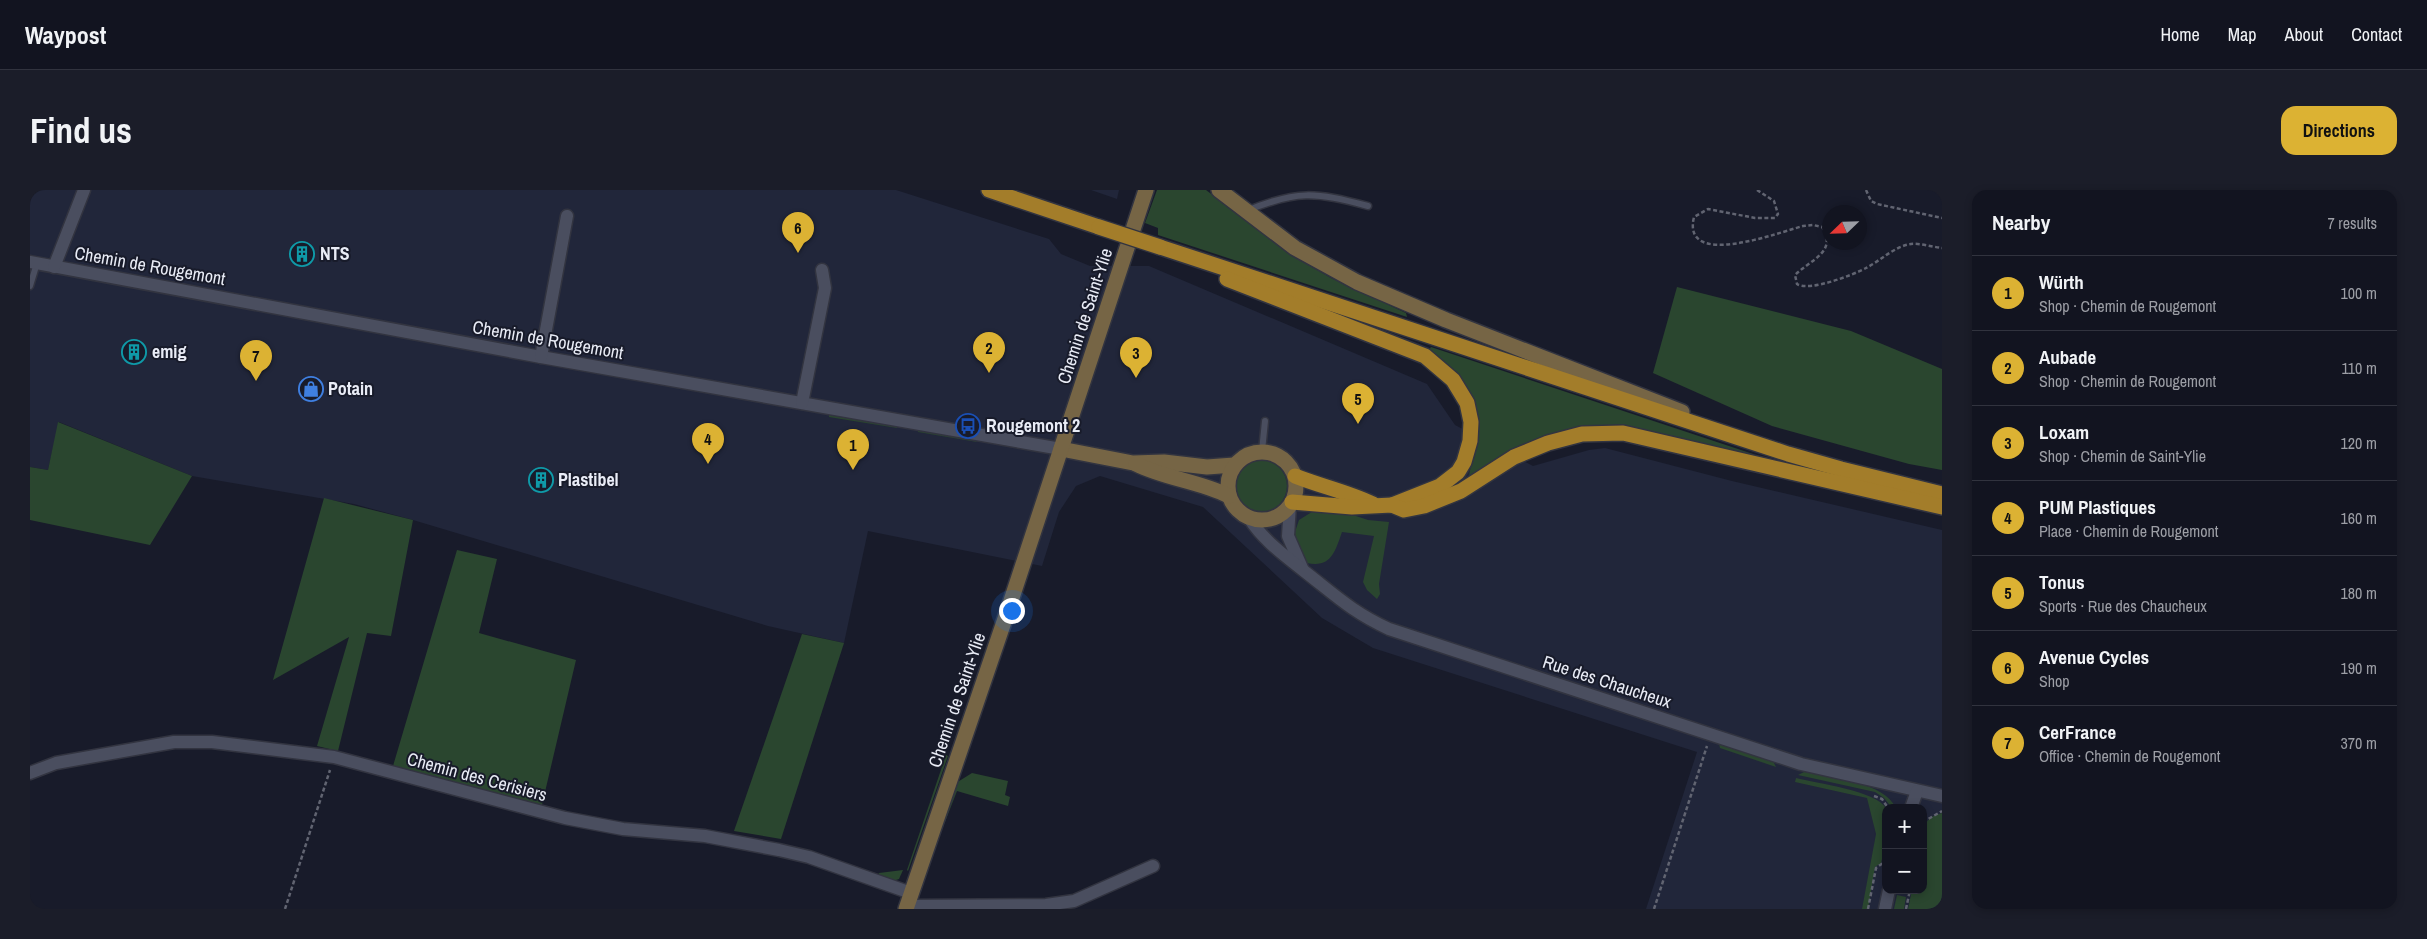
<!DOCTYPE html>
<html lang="en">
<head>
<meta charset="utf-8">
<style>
	body { margin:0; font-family:"Archivo Narrow",sans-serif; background:#1b1d29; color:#f1f3f6 }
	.controls { position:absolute; right:15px; bottom:15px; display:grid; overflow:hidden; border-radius:10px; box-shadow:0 2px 8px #0003 }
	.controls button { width:45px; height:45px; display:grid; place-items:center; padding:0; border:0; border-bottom:1px solid #31333e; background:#121420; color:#f1f3f6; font:25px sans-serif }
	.compass { position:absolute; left:1792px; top:15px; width:45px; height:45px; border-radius:50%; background:#121420; box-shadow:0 2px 8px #0003; rotate:247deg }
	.you { position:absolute; left:981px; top:420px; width:18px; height:18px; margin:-12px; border:4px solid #fff; border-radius:50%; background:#1a73e8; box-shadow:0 0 0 8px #1a73e833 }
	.badge { display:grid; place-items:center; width:32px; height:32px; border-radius:50%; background:#dcb233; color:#111; font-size:16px; font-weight:700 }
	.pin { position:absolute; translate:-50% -41px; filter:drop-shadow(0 1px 2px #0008) }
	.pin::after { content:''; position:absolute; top:26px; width:18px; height:15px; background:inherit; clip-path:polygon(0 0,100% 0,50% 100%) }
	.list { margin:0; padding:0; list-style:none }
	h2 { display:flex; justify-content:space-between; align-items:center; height:65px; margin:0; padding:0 20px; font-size:21px }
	h2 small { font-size:16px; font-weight:400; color:#9c9ea5 }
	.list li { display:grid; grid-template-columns:32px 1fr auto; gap:15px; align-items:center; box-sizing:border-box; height:75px; padding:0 20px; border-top:1px solid #31333e }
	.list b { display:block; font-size:19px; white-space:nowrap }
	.list p { margin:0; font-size:16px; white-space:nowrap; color:#9c9ea5 }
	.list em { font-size:16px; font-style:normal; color:#9c9ea5 }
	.map { position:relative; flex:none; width:1912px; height:719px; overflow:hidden; border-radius:15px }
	header { display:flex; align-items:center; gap:30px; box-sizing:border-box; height:70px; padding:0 25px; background:#121420; border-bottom:1px solid #31333e }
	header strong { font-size:24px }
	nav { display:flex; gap:28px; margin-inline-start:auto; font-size:18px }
	.intro { display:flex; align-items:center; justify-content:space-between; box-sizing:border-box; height:120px; padding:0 30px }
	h1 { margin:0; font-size:35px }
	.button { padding:12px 22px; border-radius:15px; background:#dcb233; color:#111; font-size:18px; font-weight:700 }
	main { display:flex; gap:30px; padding:0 30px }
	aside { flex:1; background:#121420; border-radius:15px; box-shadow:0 2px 8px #0003 }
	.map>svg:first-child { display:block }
	.built { fill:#21263a; fill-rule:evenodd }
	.green { fill:#2a462f }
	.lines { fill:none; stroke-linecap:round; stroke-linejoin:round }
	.lane-casing { stroke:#323440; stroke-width:9 }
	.street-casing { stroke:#323440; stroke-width:15 }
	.secondary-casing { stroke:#323440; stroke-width:18 }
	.primary-casing { stroke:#323440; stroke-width:18 }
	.path { stroke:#616471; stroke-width:2.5; stroke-dasharray:4 2.5; stroke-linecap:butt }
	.lane { stroke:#4a4e5f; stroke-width:6 }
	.street { stroke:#4a4e5f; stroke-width:12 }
	.secondary { stroke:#766545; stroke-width:15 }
	.primary { stroke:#a37d2a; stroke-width:15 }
	.primary-bridge-casing { stroke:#323440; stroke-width:18; stroke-linecap:butt }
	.primary-bridge { stroke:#a37d2a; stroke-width:15 }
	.labels { text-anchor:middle; stroke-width:4; stroke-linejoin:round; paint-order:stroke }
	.poi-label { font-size:18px; font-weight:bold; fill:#e9ecf6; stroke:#181b2a; text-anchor:start }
	.street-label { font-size:18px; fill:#e9ecf6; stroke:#181b2a }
</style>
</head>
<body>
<header>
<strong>Waypost</strong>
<nav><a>Home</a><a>Map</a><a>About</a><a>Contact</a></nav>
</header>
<div class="intro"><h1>Find us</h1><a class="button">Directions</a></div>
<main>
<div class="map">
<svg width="1912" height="719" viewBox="0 0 1912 719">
	<rect width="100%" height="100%" fill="#181b2a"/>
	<g class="built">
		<path d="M0,0H866L1019,49L1031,64L1060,76H1119L1397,194L1425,235L1503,276L1559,260L1575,258L1702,291L1912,340V719H1616L1667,562L1343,458L1292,428L1173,317L1070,286L1046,296L1029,322L1012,376L838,341L814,453L738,436L383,330L324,314L162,286L29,232L18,280L0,277ZM1856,618H1893V700H1856Z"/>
		<path d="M1061,0H1089L1087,9Z"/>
	</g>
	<g class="green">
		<path d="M1127,0H1176L1257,62L1301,88L1376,123L1377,127L1128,45V38L1115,33Z"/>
		<path d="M1647,97L1821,141L1912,179V280L1879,274L1742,236L1623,183Z"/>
		<path d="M1401,157L1723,264L1722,267L1582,237L1442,286H1439L1442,269L1431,192L1413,171L1399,160Z"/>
		<path d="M799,224L867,237V238L799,227Z"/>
		<path d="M28,232L162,286L120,355L0,330V277L18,280Z"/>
		<path d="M888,240L946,251L947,252L888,242Z"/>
		<circle cx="1231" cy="296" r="26"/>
		<path d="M294,308L383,330L361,446L337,443L308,561L287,556L319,447L243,490Z"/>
		<path d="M1285,320L1314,322L1338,330L1359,332L1349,394L1350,404L1347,409L1337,400L1333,392L1344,346L1312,342C1305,362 1301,378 1277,373L1264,345L1269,330Z"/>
		<path d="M427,360L467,369L449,443L546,470L511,619L363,576Z"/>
		<path d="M772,444L814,453L751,649L704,641Z"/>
		<path d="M1689,554L1743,571L1746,577L1690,558Z"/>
		<path d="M916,565L918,566L878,681L877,680Z"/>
		<path d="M1776,581C1802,588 1854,592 1866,618H1862L1854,608L1845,602L1768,585Z"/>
		<path d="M942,583L978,591L975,605L980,607L978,616L927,601L894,686L926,593Z"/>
		<path d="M1766,588C1786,593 1846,601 1856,618V654L1851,673L1845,677L1838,719H1832L1846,644L1837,608L1765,592Z"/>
		<path d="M1912,623V719H1878L1882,700H1893V672L1896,661L1893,660V636L1901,627Z"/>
		<path d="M873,680L869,689L863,691L848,685L849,683Z"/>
		<path d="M1867,705L1876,707L1874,719H1864Z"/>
	</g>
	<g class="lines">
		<defs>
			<g id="lane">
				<path d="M1216,21C1267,0 1285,2 1338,16"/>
				<path d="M0,96L7,73"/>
				<path d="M1232,261L1235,231"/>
			</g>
			<g id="street">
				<path d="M0,72L511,167L1031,259"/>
				<path d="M24,77L54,0"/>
				<path d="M511,167L537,26"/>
				<path d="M772,213L795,98L792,80"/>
				<path d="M1260,315L1258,346L1272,378"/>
				<path d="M1219,328C1233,350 1254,365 1274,381C1305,405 1322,422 1359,439L1771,574L1912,606"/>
				<path d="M0,583L26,573L144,552H182L304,567L535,628L593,639L675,646L749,660L779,667L881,703"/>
				<path d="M1881,618L1887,601"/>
				<path d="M877,716L1016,715L1044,711L1123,676"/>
				<path d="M1855,719L1859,700"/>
			</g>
			<g id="secondary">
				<path d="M1189,0L1265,58L1327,92L1416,130L1652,222"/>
				<path d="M1031,259L1103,273L1134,272L1177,277L1204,275"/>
				<circle cx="1232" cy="296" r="34"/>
				<path d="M1106,274C1136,289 1169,291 1199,306"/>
				<path d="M876,719L977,423L1116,0"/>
			</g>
			<g id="primary">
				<path d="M959,0L1069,37"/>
				<path d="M1130,57L1758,264L1811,279L1912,304"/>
				<path d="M1197,89L1395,166L1423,190L1437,213L1441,232L1440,251L1434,272L1428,282L1410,296L1362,315"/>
				<path d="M1265,286C1290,296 1318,302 1343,314"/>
				<path d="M1262,312L1322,317L1362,315L1374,320L1394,316L1431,301L1484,267L1518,253L1552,244L1593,243L1912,317"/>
			</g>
		</defs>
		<use href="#lane" class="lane-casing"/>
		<use href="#street" class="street-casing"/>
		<use href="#secondary" class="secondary-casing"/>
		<use href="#primary" class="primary-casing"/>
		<g class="path">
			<path d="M1727,0L1744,11L1748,24L1745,28H1725L1678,19L1664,27C1651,80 1750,42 1773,36L1783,35L1792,37C1808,62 1780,70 1765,85L1767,94C1779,102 1823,85 1836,78C1850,71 1865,56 1881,54C1890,53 1903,57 1912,58"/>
			<path d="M1836,0L1841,11L1847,14L1912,28"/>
			<path d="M1844,606L1852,609L1858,618"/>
			<path d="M1893,632L1912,621"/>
			<path d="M255,719L300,580"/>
			<path d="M1624,719L1677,556"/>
			<path d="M1838,719L1846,678L1853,673L1856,663"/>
			<path d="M1876,719L1880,700"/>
		</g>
		<use href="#lane" class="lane"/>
		<use href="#street" class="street"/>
		<use href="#secondary" class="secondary"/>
		<use href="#primary" class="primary"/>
		<defs>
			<path id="primary-bridge" d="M1069,37L1130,57"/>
		</defs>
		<use href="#primary-bridge" class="primary-bridge-casing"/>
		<use href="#primary-bridge" class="primary-bridge"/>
	</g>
	<defs>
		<symbol id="building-ring" viewBox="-11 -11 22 22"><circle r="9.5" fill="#181b2a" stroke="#0f9aa8" stroke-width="1.5"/><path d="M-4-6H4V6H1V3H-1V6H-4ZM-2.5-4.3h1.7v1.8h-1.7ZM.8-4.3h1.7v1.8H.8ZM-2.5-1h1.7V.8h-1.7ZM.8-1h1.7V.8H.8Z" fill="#0f9aa8"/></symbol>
		<symbol id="shop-ring" viewBox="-11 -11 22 22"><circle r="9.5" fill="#181b2a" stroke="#3f7fe0" stroke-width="1.5"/><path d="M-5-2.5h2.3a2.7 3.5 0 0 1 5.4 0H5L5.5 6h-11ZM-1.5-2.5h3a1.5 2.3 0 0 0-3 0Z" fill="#3f7fe0"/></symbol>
		<symbol id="bus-ring" viewBox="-11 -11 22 22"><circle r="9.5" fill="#181b2a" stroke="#1a4fb4" stroke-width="1.5"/><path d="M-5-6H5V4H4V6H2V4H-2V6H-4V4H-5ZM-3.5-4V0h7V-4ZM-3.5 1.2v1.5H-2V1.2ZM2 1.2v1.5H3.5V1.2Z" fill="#1a4fb4"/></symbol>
	</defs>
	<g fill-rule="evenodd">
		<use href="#building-ring" x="258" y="50" width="28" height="28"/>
		<use href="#building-ring" x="90" y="148" width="28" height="28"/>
		<use href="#shop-ring" x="267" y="185" width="28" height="28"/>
		<use href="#bus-ring" x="924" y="222" width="28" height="28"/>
		<use href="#building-ring" x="497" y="276" width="28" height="28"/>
	</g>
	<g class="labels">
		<g class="poi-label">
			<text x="290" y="70">NTS</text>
			<text x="122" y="168">emig</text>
			<text x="298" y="205">Potain</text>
			<text x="956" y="242">Rougemont 2</text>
			<text x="528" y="296">Plastibel</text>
		</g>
		<g class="street-label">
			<text transform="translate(120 76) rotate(10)" y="6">Chemin de Rougemont</text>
			<text transform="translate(1055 126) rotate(-72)" y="6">Chemin de Saint-Ylie</text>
			<text transform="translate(518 150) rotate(10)" y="6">Chemin de Rougemont</text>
			<text transform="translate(1577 492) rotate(18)" y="6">Rue des Chaucheux</text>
			<text transform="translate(927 510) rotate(-71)" y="6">Chemin de Saint-Ylie</text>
			<text transform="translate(447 587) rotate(15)" y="6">Chemin des Cerisiers</text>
		</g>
	</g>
</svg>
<div class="controls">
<button>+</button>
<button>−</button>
</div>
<svg class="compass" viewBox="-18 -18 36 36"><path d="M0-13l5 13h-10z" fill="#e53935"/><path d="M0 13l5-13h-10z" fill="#9c9ea5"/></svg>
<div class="you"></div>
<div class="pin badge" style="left:823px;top:280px">1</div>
<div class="pin badge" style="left:959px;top:183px">2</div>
<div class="pin badge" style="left:1106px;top:188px">3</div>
<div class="pin badge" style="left:678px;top:274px">4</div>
<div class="pin badge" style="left:1328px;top:234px">5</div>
<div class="pin badge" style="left:768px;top:63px">6</div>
<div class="pin badge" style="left:226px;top:191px">7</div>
</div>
<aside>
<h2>Nearby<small>7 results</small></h2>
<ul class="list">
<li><span class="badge">1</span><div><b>Würth</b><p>Shop · Chemin de Rougemont</p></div><em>100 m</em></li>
<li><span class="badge">2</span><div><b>Aubade</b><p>Shop · Chemin de Rougemont</p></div><em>110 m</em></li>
<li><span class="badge">3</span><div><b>Loxam</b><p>Shop · Chemin de Saint-Ylie</p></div><em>120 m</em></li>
<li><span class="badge">4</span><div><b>PUM Plastiques</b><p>Place · Chemin de Rougemont</p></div><em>160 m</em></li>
<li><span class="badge">5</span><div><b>Tonus</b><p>Sports · Rue des Chaucheux</p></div><em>180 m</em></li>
<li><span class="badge">6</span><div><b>Avenue Cycles</b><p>Shop</p></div><em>190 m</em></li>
<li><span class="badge">7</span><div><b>CerFrance</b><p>Office · Chemin de Rougemont</p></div><em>370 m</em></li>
</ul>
</aside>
</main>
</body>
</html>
